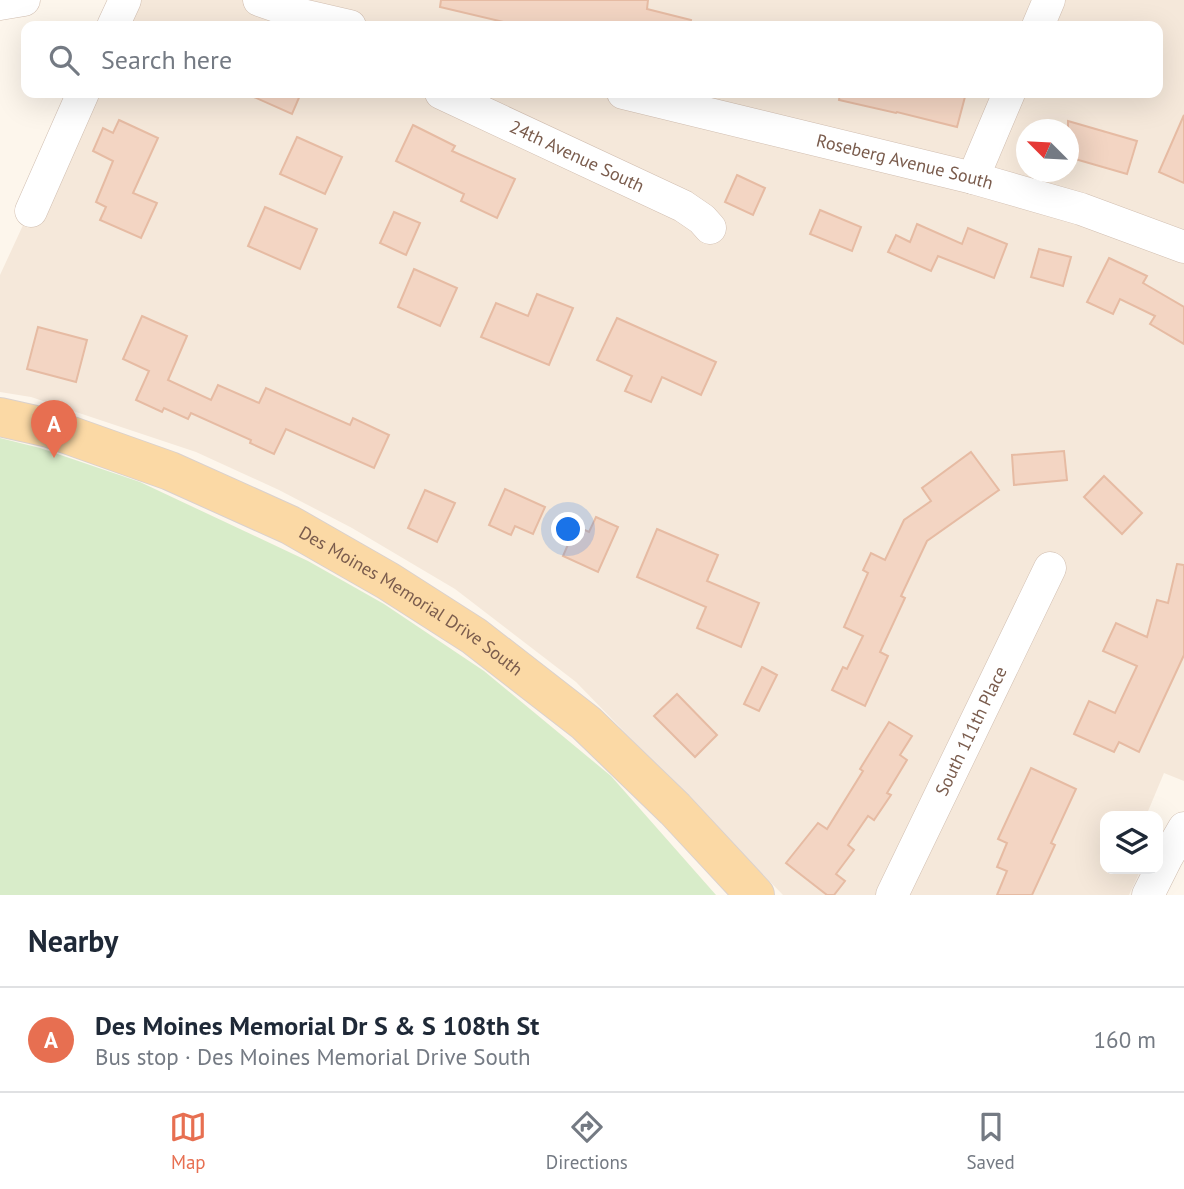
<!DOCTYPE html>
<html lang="en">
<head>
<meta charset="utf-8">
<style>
	body { margin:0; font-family:"PT Sans",sans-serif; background:#f6f6f7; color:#1f2937 }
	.controls { position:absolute; right:21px; bottom:21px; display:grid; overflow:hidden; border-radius:14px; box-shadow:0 7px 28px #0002 }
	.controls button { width:63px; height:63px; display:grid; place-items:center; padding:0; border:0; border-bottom:2px solid #e0e1e3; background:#fff; color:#1f2937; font:35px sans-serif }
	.compass { position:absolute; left:1016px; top:119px; width:63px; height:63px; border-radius:50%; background:#fff; box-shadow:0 7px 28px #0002; rotate:294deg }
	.you { position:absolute; left:569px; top:530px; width:24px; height:24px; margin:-18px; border:5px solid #fff; border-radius:50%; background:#1a73e8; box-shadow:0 0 0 10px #1a73e833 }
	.badge { display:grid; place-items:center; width:46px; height:46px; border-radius:50%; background:#e76f51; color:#fff; font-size:23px; font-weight:700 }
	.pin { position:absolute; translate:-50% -58px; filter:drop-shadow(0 2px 4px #0008) }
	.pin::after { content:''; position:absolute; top:37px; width:24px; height:21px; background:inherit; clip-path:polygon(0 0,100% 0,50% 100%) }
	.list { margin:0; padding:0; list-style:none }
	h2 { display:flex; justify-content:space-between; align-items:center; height:91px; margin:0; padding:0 28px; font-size:30px }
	h2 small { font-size:23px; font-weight:400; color:#747a83 }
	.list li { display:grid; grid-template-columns:46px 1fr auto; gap:21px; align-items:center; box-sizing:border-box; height:105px; padding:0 28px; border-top:2px solid #e0e1e3 }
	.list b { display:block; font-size:26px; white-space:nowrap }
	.list p { margin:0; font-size:23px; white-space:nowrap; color:#747a83 }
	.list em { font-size:23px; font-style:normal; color:#747a83 }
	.icon { flex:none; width:38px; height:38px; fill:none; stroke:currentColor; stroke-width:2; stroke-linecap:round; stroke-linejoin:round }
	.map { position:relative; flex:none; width:1184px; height:895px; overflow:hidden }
	.search { position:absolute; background:#fff; box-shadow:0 7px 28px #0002; left:21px; right:21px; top:21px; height:77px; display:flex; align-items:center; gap:18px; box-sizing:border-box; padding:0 24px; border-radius:14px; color:#747a83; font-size:26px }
	.sheet { height:196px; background:#fff }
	nav { display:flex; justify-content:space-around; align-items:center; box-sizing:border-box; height:98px; border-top:2px solid #e0e1e3; background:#fff; font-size:19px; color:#747a83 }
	nav a { display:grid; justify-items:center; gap:4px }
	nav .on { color:#e76f51 }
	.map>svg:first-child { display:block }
	.residential { fill:#f5e8da; fill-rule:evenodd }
	.green { fill:#d8ecc9 }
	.building { fill:#f3d5c3; stroke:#e6bba3; stroke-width:2 }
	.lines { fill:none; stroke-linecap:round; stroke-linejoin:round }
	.minor-casing { stroke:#d1beb0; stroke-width:33 }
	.major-casing { stroke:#dad1cd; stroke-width:40 }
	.minor { stroke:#fff; stroke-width:32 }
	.major { stroke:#fbd9a5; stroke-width:38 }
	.labels { text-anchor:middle; stroke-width:7; stroke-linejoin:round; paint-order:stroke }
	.street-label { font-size:18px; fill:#7a5c4d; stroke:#fffaf3 }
</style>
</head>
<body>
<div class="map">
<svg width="1184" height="895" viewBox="0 0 1184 895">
	<rect width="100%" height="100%" fill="#fdf6ec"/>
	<path class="residential" d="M126,0H1184V781L1164,773L1146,816H1105V869H1141L1129,895H783L576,682L455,589L352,528L279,490L196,452L31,397L0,392V275L84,93H1158V26H114ZM1026,130H1068V172H1026Z"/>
	<path class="green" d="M0,438L40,448L140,482L308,561L384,604L484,671L611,776L716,895H0Z"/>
	<g class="building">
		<path d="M441,0H648L647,9L691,20L690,26H521L440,7Z"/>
		<path d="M245,93H301L292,114Z"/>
		<path d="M840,93H966L957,127L897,112L896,113L839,100Z"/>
		<path d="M1184,115V183L1159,172Z"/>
		<path d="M119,120L158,138L133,193L157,203L141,238L100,220L106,207L96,202L113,161L93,151L103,128L113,133Z"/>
		<path d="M1068,121L1137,141L1127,174L1068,157Z"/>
		<path d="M413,125L455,146L452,151L515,179L497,218L461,201L464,194L396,161Z"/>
		<path d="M297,137L342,157L325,194L280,174Z"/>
		<path d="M737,175L765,188L753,215L725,202Z"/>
		<path d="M265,207L317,229L300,269L248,246Z"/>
		<path d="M820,210L861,227L852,251L810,234Z"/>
		<path d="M394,212L420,223L406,255L380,243Z"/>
		<path d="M917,224L962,244L968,228L1007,244L994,278L938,256L931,271L888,252L896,235L910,242Z"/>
		<path d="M1039,249L1071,257L1063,286L1031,277Z"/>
		<path d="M1109,258L1147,276L1143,283L1184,307V344L1150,324L1155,316L1120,299L1113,314L1087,302Z"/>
		<path d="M414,269L457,288L440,326L398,307Z"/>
		<path d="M537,294L573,308L549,365L481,337L496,303L528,316Z"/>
		<path d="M142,316L187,336L168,380L211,400L218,385L259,403L266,388L350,425L353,418L389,435L374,468L286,429L274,454L250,443L251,440L191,413L188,419L164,408L162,412L136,400L149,371L123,359Z"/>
		<path d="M617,318L716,362L701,395L662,377L651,402L625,391L632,376L597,360Z"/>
		<path d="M38,327L87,340L76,382L27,369Z"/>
		<path d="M1064,451L1067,480L1014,485L1012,455Z"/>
		<path d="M971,452L999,490L927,541L901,596L905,598L880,652L888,656L865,706L832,690L843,667L847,669L863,636L844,627L868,573L863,570L871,553L885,560L904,520L931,501L922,488Z"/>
		<path d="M1104,476L1142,513L1122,534L1084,497Z"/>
		<path d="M505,489L545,507L533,534L515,526L511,535L489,525Z"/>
		<path d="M425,490L455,503L437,542L408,528Z"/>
		<path d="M596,517L618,527L598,572L563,556L576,526L589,532Z"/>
		<path d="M657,529L718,555L707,581L759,603L741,647L697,628L706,607L637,577Z"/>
		<path d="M1177,564L1184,565V655L1139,752L1119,742L1114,752L1074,734L1089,701L1115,713L1137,666L1103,651L1116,623L1147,637L1157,600L1168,603Z"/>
		<path d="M762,667L777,675L759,711L744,704Z"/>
		<path d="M677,694L717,735L695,757L654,716Z"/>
		<path d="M889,722L912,736L900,755L907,760L887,793L891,795L874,820L868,816L848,845L854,850L836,874L845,881L834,895H827L786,863L818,823L827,829L863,771L860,769Z"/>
		<path d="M1031,768L1076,789L1051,843L1055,845L1032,895H997L1007,871L997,867L1007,843L998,839Z"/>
	</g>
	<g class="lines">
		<defs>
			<g id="minor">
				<path d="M259,0L302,15L350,26"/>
				<path d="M0,4L24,0"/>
				<path d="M113,26L125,0"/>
				<path d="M1038,26L1049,0"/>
				<path id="s1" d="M441,93L683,206L702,219L710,228"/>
				<path id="s2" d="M623,93L973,178L1081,209L1184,247"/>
				<path d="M973,178L1009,93"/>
				<path d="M31,211L83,93"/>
				<path id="s3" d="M892,895L1050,568"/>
				<path d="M1148,895L1166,859L1184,828"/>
			</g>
			<g id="major">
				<path id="s4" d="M0,417L49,428L170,471L290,525L388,581L474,636L586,723L675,809L755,895"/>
			</g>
		</defs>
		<use href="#minor" class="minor-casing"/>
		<use href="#major" class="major-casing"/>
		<use href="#minor" class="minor"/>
		<use href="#major" class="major"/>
	</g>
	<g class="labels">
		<g class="street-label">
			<text dy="6" stroke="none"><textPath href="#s1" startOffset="150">24th Avenue South</textPath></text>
			<text dy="6" stroke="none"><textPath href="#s2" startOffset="290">Roseberg Avenue South</textPath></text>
			<text dy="6" stroke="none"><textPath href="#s4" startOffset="453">Des Moines Memorial Drive South</textPath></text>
			<text dy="6" stroke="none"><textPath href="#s3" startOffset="182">South 111th Place</textPath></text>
		</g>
	</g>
</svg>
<div class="controls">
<button><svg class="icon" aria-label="layers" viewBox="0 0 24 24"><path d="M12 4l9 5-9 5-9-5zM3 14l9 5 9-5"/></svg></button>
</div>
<svg class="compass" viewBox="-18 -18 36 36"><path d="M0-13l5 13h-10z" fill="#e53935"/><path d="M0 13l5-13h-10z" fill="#747a83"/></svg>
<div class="you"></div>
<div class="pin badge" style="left:54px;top:458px">A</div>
<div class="search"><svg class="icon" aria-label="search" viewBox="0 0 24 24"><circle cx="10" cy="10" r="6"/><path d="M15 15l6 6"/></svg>Search here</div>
</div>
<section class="sheet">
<h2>Nearby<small></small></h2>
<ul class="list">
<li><span class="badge">A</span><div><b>Des Moines Memorial Dr S &amp; S 108th St</b><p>Bus stop · Des Moines Memorial Drive South</p></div><em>160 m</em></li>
</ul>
</section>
<nav>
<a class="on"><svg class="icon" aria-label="map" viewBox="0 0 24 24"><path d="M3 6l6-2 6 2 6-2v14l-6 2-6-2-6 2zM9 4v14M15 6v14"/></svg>Map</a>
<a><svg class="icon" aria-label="directions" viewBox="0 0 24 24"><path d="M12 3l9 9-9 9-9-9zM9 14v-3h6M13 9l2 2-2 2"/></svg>Directions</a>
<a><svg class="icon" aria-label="saved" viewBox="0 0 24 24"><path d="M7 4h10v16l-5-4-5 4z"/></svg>Saved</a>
</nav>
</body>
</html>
